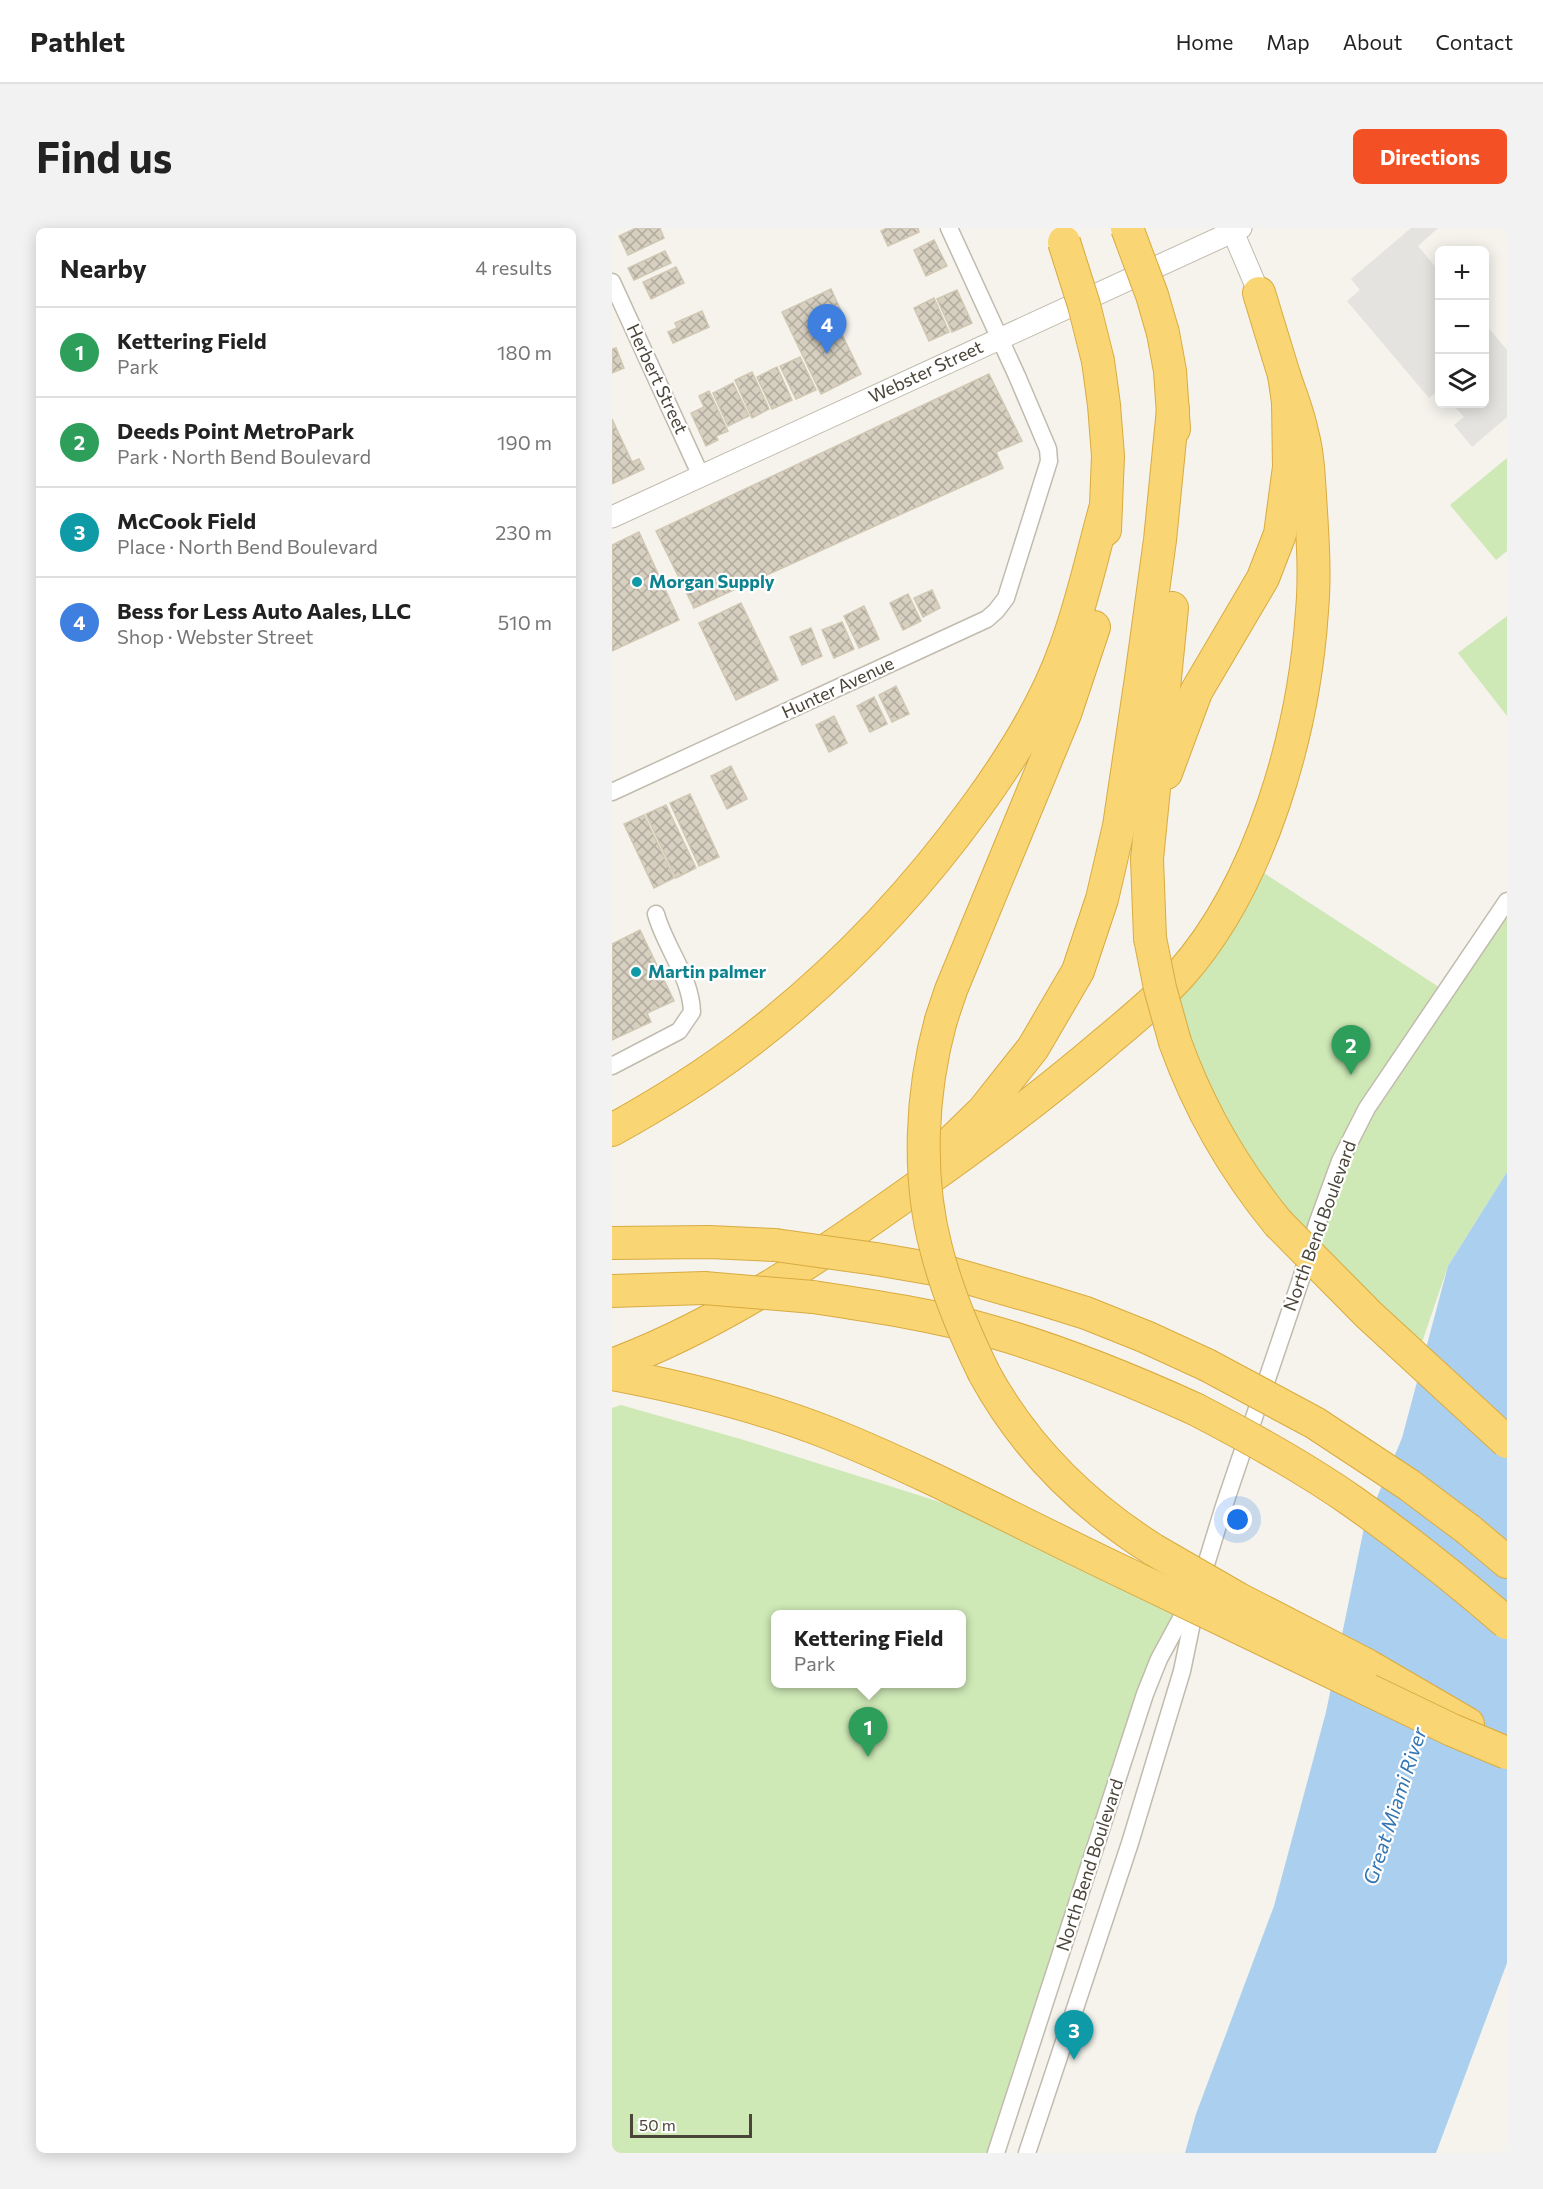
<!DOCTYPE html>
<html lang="en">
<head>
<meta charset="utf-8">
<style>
	body { margin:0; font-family:Commissioner,sans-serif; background:#f2f2f2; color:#222 }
	.controls { position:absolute; right:18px; top:18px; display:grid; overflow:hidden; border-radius:9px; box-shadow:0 3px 15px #0003 }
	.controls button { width:54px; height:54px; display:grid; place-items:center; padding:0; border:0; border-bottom:2px solid #e0e0e0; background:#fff; color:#222; font:30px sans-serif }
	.scale { position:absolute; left:18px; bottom:15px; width:122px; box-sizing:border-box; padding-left:6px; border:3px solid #4a4439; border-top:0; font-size:16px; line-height:21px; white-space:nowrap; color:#4a4439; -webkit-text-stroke:4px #fff; paint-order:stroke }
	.you { position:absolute; left:626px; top:1292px; width:21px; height:21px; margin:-15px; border:4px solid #fff; border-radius:50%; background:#1a73e8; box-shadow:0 0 0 9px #1a73e833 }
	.badge { display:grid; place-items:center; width:39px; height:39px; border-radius:50%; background:#f35125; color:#fff; font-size:20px; font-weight:700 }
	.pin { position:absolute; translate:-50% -50px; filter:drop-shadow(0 2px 3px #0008) }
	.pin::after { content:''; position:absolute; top:32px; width:21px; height:18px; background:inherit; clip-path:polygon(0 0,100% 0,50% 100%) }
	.popup { position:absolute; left:159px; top:1382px; width:195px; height:78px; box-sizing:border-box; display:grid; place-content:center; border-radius:9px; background:#fff; filter:drop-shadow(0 2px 4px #0005); font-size:20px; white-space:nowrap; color:#767676 }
	.popup b { font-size:22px; color:#222 }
	.popup::after { content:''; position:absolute; left:50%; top:100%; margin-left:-12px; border:12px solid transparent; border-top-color:#fff }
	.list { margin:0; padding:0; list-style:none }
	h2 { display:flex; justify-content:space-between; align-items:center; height:78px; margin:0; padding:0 24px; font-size:26px }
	h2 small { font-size:20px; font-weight:400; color:#767676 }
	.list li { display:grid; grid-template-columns:39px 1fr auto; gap:18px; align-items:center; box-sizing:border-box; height:90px; padding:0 24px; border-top:2px solid #e0e0e0 }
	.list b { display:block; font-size:22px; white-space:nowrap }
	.list p { margin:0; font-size:20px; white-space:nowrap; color:#767676 }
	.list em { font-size:20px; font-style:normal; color:#767676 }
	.icon { flex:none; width:33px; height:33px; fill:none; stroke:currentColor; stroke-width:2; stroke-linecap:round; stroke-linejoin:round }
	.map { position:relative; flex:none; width:895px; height:1925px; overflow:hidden; border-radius:9px }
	header { display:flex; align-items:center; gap:36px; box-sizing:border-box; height:84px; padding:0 30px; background:#fff; border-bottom:2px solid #e0e0e0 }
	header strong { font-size:28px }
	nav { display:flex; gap:33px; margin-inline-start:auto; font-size:21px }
	.intro { display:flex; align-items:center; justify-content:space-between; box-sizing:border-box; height:144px; padding:0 36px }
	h1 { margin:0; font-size:42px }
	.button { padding:15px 27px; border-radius:9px; background:#f35125; color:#fff; font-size:21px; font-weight:700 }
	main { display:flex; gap:36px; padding:0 36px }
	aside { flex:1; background:#fff; border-radius:9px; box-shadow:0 3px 15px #0003 }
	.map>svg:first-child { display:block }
	.green { fill:#cee8b6; fill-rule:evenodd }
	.parking { fill:#e4e3e0 }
	.water { fill:#abcfef }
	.building { fill:url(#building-cross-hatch); stroke:#d1c8b4; stroke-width:1.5 }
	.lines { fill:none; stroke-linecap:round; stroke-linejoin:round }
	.minor-casing { stroke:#c1bbae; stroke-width:19 }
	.tertiary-casing { stroke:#c1bbae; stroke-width:23 }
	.motorway-casing { stroke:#d9ab41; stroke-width:34 }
	.minor { stroke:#fff; stroke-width:16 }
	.tertiary { stroke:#fff; stroke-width:21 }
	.motorway { stroke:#f9d573; stroke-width:32 }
	.motorway-bridge-casing { stroke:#d9ab41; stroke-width:34; stroke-linecap:butt }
	.motorway-bridge { stroke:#f9d573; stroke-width:32 }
	.culture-dot { fill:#0f9aa8; stroke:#fff; stroke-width:2 }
	.labels { text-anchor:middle; stroke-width:4.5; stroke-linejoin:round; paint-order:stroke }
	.street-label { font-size:18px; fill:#4a4439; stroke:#fff }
	.culture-label { font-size:18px; font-weight:bold; fill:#0d838f; stroke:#fff; text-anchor:start }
	.water-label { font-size:20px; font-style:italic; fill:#3476b4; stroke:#fff }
</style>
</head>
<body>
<header>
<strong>Pathlet</strong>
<nav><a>Home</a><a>Map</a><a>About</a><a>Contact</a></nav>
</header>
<div class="intro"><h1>Find us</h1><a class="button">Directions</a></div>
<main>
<aside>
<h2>Nearby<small>4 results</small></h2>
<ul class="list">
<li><span class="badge" style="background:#2e9e5b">1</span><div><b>Kettering Field</b><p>Park</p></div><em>180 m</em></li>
<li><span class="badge" style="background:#2e9e5b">2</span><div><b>Deeds Point MetroPark</b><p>Park · North Bend Boulevard</p></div><em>190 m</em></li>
<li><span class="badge" style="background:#0f9aa8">3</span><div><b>McCook Field</b><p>Place · North Bend Boulevard</p></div><em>230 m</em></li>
<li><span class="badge" style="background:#3f7fe0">4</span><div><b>Bess for Less Auto Aales, LLC</b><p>Shop · Webster Street</p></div><em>510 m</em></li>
</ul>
</aside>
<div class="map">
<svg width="895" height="1925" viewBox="0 0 895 1925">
	<defs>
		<pattern id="building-cross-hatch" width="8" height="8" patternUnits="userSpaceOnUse" patternTransform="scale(1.5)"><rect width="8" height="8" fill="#d7d0c1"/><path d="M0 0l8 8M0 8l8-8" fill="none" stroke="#b0aa9e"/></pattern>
	</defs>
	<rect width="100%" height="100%" fill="#f5f3ec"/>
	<g class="green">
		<path d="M895,230V323L884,332L838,277Z"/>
		<path d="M895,388V488L846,425Z"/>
		<path d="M638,636L833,763L895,673V944L836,1038L804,1132L618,930L548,760L577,763Z"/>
		<path d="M9,1177L132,1212L588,1356L547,1431L384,1925H0V1180ZM163,1386H349V1456H163Z"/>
	</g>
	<g class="parking">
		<path d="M799,0H826L806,18L827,43V161L817,170L735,73L748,62L739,51Z"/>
		<path d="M873,96L895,122V189L860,219L842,197L852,189L840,176H873Z"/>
	</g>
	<path class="water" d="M895,944V1735L824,1925H573L584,1886L662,1678L714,1484L752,1300L790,1210L836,1038Z"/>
	<g class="building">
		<path d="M24,0H48L52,10L16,27L7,8Z"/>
		<path d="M275,0H306L307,4L276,18L269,3Z"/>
		<path d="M322,12L335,38L314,48L302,22Z"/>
		<path d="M53,23L59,35L22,52L16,40Z"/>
		<path d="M64,39L72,55L39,71L31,54Z"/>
		<path d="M219,61L230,85L201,99L204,106L225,96L249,146L209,166L170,84Z"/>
		<path d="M345,62L360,95L340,104L325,71Z"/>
		<path d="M322,70L337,104L317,113L302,80Z"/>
		<path d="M90,83L97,99L61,115L56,104L65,100L63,95Z"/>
		<path d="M4,120L12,140L0,145V121Z"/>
		<path d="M188,129L204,162L184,171L168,138Z"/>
		<path d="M165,139L180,172L160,181L145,149Z"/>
		<path d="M140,144L157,181L140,190L123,152Z"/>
		<path d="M377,146L410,213L384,224L391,240L82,380L44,303Z"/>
		<path d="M121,155L137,188L116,198L101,165Z"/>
		<path d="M97,163L116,203L104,208L106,212L94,218L79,185L92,179L87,168Z"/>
		<path d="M0,191L20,234L27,231L32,241L0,256Z"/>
		<path d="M27,304L67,392L0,423V317Z"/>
		<path d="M320,362L328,380L311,389L302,370Z"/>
		<path d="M296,366L309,393L291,402L278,375Z"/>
		<path d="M129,375L166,452L124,472L87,395Z"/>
		<path d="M252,378L267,411L247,420L232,388Z"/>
		<path d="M230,394L242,421L222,430L210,402Z"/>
		<path d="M199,400L210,428L190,437L178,409Z"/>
		<path d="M284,458L297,486L280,494L267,467Z"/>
		<path d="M262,469L275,496L258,504L245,478Z"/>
		<path d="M222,488L235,515L217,524L204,497Z"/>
		<path d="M119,538L135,571L115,581L99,548Z"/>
		<path d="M78,566L107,629L87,638L58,575Z"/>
		<path d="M54,577L84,640L64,650L34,586Z"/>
		<path d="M32,587L62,650L42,660L12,596Z"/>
		<path d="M28,702L62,773L35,785L39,794L0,812V716Z"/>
	</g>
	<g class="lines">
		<defs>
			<g id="minor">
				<path d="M0,54L89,248"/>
				<path d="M0,564L375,391L384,383L394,370L437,233L436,221L405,148L337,0"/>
				<path d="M0,838L67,803L80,784C79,749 53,719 44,686"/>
				<path d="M384,1925L533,1466L547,1431L580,1370"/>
				<path d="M415,1925L518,1615L570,1443L588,1356L612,1278L689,1051L705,996L728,933L755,880L895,673"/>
			</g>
			<g id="tertiary">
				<path d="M621,4L647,65"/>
				<path d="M0,289L629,0"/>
			</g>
			<g id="motorway">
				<path d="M551,105L558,143L562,201"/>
				<path d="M486,133L492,177L496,228L493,302"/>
				<path d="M554,545L584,464L651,350L668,306L677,239L676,174L672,147L647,65"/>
				<path d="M538,710L535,631L560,380"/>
				<path d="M329,792L339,762L453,486L482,399"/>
				<path d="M563,814C587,881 621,940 666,995"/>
				<path d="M0,902C45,877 89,850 130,819C220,751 298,670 364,579C399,531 433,478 453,421C470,376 480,328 493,281"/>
				<path d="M333,920L371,883L421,820L466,743L490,671L507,598L529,450L548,312L561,181"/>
				<path d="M0,1015L97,1014L163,1017"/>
				<path d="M264,1031L328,1042L432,1072L474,1085L534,1109L595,1137"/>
				<path d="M0,1063L92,1060"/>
				<path d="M201,1069C261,1078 322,1087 381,1104C451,1124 517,1151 583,1181"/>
				<path d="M0,1137C115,1094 216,1023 315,952C377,908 437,863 494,814C519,793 546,771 568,747C650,655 692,503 700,383C703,350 701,316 699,283C697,257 697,229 690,204C686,184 678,165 672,147"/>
				<path d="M372,1145C412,1219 471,1277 542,1322"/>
				<path d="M0,1146C75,1160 148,1178 219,1206C318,1246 414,1298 511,1344"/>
				<path d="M857,1302L895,1334"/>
				<path d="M753,1436L856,1496"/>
			</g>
		</defs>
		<use href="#minor" class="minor-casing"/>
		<use href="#tertiary" class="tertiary-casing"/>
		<use href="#motorway" class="motorway-casing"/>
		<use href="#minor" class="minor"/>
		<use href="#tertiary" class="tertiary"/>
		<use href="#motorway" class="motorway"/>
		<defs>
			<g id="motorway-bridge">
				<path d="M515,0L540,67L551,105"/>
				<path d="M452,14L472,77L486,133"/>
				<path d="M538,710L548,760L563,814"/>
				<path d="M329,792C309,864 305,948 324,1020C335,1064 352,1104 372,1145"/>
				<path d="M666,995L757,1087L895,1214"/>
				<path d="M163,1017L264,1031"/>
				<path d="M92,1060L201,1069"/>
				<path d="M595,1137L703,1195L797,1257L857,1302"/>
				<path d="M583,1181C637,1209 690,1238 740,1273C794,1311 845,1352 895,1395"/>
				<path d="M542,1322L627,1371L753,1436"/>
				<path d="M511,1344L840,1502L895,1525"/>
			</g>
		</defs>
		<use href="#motorway-bridge" class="motorway-bridge-casing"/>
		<use href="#motorway-bridge" class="motorway-bridge"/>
	</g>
	<g class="culture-dot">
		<circle cx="25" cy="354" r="6"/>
		<circle cx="24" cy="744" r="6"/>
	</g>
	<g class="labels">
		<g class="street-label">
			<text transform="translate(314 144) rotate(-25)" y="6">Webster Street</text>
			<text transform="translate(45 151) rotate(65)" y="6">Herbert Street</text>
			<text transform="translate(226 460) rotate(-25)" y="6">Hunter Avenue</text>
			<text transform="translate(708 998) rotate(-70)" y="6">North Bend Boulevard</text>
			<text transform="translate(478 1637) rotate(-72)" y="6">North Bend Boulevard</text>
		</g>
		<g class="culture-label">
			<text x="37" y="360">Morgan Supply</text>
			<text x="36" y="750">Martin palmer</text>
		</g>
		<g class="water-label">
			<text transform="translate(783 1578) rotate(-72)" y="7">Great Miami River</text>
		</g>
	</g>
</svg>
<div class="controls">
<button>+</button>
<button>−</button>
<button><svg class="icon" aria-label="layers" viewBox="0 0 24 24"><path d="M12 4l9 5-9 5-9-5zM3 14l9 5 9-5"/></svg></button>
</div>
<div class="scale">50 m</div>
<div class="you"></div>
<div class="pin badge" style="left:256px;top:1529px;background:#2e9e5b">1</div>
<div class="popup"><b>Kettering Field</b>Park</div>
<div class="pin badge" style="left:739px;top:847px;background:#2e9e5b">2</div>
<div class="pin badge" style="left:462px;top:1832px;background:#0f9aa8">3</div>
<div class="pin badge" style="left:215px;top:126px;background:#3f7fe0">4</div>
</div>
</main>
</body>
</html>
